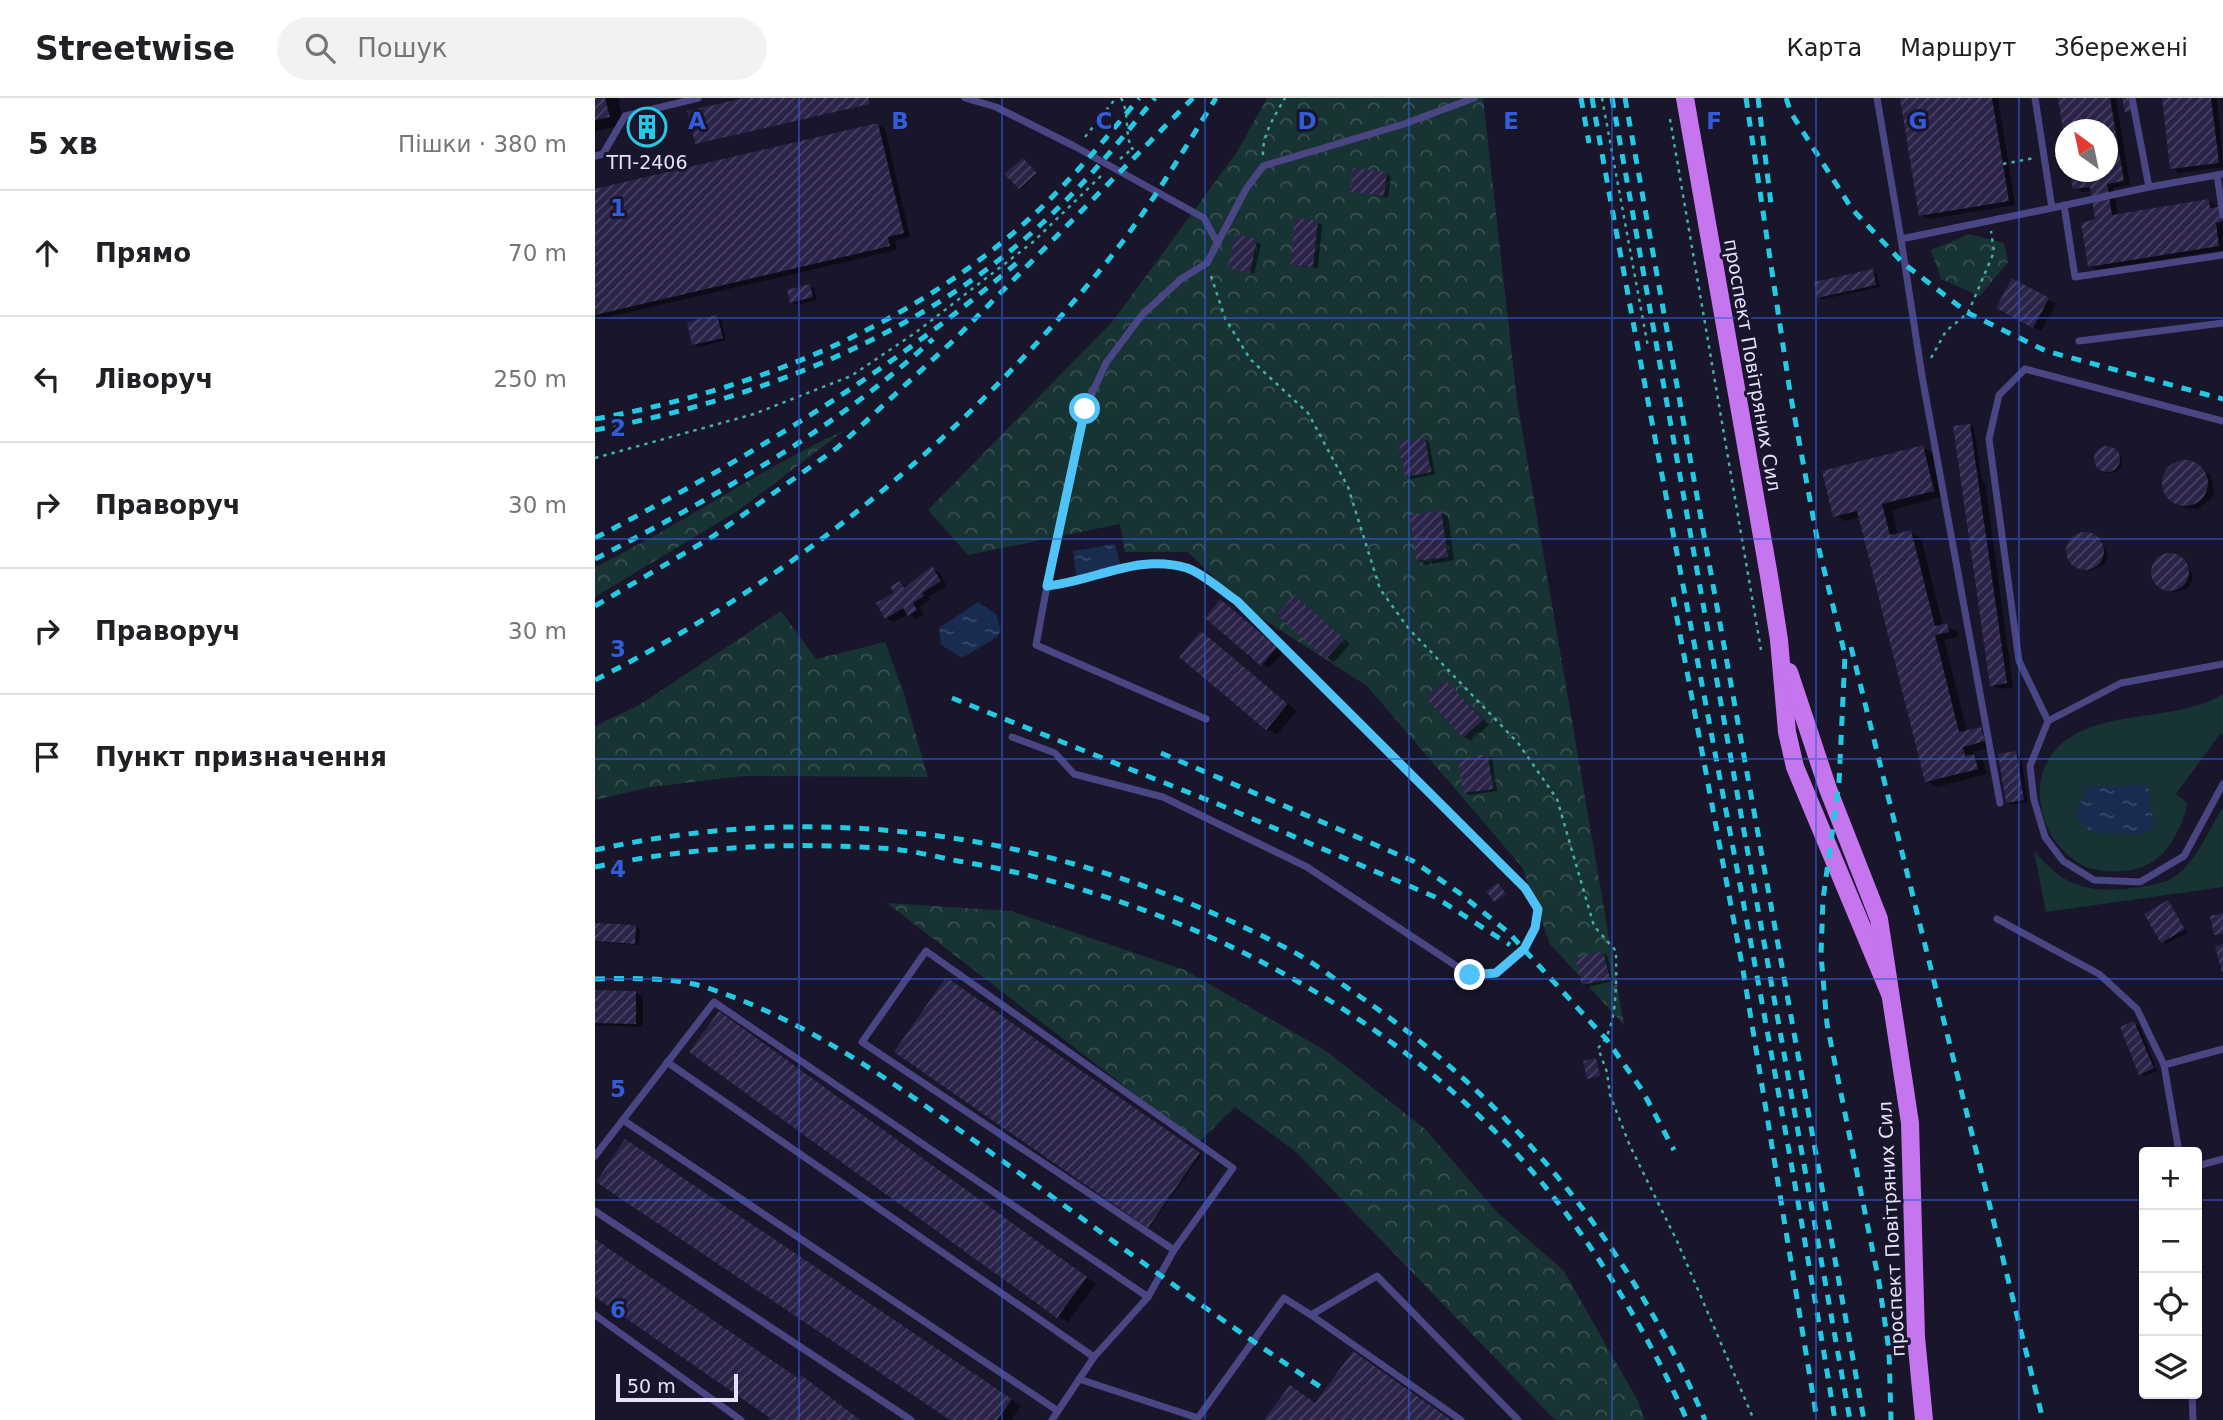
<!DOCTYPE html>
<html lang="uk">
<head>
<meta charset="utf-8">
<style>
	body { margin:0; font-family:"DejaVu Sans",sans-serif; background:#f2f2f2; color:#202124 }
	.controls { position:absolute; right:21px; bottom:21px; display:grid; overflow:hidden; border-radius:7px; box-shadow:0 2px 5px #0004 }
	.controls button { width:63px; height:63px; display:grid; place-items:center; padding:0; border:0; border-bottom:2px solid #e0e0e0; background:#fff; color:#202124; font:35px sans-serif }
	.compass { position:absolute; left:1460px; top:21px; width:63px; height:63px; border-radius:50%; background:#fff; box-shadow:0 2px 5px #0004; rotate:327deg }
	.scale { position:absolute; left:21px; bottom:18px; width:122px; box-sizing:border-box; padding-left:7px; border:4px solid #e5e1fb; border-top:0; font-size:19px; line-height:24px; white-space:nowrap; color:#e5e1fb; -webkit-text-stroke:5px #19152a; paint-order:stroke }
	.stop { position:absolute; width:21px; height:21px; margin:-16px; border:5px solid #4fc3f7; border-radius:50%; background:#fff }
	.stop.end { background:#4fc3f7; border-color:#fff; box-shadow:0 2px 7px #0008 }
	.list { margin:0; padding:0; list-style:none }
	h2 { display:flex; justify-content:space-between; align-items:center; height:91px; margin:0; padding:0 28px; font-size:30px }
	h2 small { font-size:23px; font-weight:400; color:#757577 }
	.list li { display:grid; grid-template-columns:46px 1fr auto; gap:21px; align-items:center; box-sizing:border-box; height:126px; padding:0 28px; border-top:2px solid #e0e0e0 }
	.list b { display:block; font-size:26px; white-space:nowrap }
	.list em { font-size:23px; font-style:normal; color:#757577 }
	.icon { flex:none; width:38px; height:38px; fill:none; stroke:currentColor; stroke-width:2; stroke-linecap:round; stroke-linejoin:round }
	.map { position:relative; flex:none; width:1628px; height:1322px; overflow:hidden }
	header { display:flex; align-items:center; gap:42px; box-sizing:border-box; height:98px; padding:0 35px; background:#fff; border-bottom:2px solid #e0e0e0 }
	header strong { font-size:33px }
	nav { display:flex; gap:38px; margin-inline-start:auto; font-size:24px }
	.search { width:490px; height:63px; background:#f2f2f2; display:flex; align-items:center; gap:18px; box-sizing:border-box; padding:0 24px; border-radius:38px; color:#757577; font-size:26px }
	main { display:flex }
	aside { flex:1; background:#fff }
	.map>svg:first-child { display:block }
	.green { fill:#183333 }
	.forest { fill:url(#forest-crowns) }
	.water { fill:url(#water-ripples) }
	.shadow { fill:#0007 }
	.building { fill:url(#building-hatch) }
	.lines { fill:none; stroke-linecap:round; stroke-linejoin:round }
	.path { stroke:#40b0ad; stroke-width:2.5; stroke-dasharray:3.5 5; stroke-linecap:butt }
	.lane { stroke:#4a4583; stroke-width:7 }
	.primary { stroke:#c575ee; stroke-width:18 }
	.rail { stroke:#24cae4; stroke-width:5; stroke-dasharray:10 9; stroke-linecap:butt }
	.route { stroke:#4fc3f7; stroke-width:9 }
	.grid { fill:none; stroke:#315ddc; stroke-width:2; stroke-opacity:0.55 }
	.labels { text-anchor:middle; stroke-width:6; stroke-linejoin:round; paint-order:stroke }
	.poi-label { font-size:19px; fill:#e5e1fb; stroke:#19152a }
	.street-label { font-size:19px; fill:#e5e1fb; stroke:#19152a }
	.grid-label { font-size:23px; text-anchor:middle; font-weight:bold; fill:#315ddc; stroke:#19152a; stroke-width:6; stroke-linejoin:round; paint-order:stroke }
</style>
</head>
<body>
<header>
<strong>Streetwise</strong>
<div class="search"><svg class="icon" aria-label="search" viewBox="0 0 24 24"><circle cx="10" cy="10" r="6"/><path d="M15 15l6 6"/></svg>Пошук</div>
<nav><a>Карта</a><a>Маршрут</a><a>Збережені</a></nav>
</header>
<main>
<aside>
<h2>5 хв<small>Пішки · 380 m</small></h2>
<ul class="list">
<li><svg class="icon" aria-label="ahead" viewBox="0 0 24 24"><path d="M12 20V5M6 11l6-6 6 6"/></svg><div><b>Прямо</b></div><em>70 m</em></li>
<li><svg class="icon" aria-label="left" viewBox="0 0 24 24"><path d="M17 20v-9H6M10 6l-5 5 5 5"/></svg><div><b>Ліворуч</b></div><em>250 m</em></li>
<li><svg class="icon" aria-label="right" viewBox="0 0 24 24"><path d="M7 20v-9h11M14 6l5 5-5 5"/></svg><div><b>Праворуч</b></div><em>30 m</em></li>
<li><svg class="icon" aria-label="right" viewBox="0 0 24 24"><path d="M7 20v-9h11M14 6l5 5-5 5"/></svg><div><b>Праворуч</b></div><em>30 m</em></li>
<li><svg class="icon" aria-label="arrive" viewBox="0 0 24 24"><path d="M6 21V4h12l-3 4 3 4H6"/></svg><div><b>Пункт призначення</b></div></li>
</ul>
</aside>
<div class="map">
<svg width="1628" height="1322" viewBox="0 0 1628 1322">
	<defs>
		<pattern id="forest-crowns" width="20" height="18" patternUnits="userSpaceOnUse" patternTransform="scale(1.75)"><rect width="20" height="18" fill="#183333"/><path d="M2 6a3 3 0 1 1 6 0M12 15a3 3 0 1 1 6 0" fill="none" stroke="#395051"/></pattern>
		<pattern id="water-ripples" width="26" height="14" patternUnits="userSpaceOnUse" patternTransform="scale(1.75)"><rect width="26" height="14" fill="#182c4f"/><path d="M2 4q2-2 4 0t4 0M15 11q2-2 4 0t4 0" fill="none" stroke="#394a69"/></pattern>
		<pattern id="building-hatch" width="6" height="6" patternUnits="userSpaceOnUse" patternTransform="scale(1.75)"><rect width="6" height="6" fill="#2c2348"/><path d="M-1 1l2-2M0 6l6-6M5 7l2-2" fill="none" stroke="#4a4363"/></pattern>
	</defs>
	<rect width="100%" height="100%" fill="#19152a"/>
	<g class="green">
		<path d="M1628,596V637L1625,636L1581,696L1593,706C1578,757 1553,782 1497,771C1481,767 1461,748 1454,733C1445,713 1441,692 1449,671C1476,604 1577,629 1628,596Z"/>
		<path d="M1628,709V789L1451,814L1439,753C1470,789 1492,795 1538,790C1552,788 1566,787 1579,779C1600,766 1615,730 1628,709Z"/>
	</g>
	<g class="forest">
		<path d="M672,0H888L922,302L1029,927L955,846L927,769L772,588L648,508L593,454H530L525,426L373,457L333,412L517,224L642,54Z"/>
		<path d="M1374,136L1409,145L1413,164L1385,198L1346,181L1336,152Z"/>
		<path d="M250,332L141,414L0,499V469C86,427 163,372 250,332Z"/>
		<path d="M186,513L221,561L290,544L309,596L333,679L148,678L56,689L0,702V628L44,607Z"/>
		<path d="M292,805L416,813L590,872L731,953L830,1031L903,1115L969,1173L1043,1303L1050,1322H960L700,1053L640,1009L603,1045Z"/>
	</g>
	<g class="water">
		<path d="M520,446L526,470L481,478L478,453Z"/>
		<path d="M383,504L401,516L406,532L402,539L367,560L346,547L344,530Z"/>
		<path d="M1553,687L1559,730L1545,736L1495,734L1480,718L1493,688Z"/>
	</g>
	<g class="shadow">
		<path d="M0,0H23L29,27L0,33Z"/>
		<path d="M157,0H275L276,6L101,45Z"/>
		<path d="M1307,0H1410L1403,1L1420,107L1333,121L1326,117Z"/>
		<path d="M1465,0H1521L1535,87L1518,90L1523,117L1614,102L1622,111L1628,110V152L1502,172L1495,168L1502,123L1497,93L1487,94L1480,90L1477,74H1512V32L1470,33Z"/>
		<path d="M1568,0H1622L1628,69L1584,75L1577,70Z"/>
		<path d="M283,27L290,31L315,139L300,143L302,152L0,222V93Z"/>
		<path d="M430,63L442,77L426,91L425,90Z"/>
		<path d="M791,76L796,79L793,100L757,93Z"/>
		<path d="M723,125L727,127L723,170L701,168L697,166Z"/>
		<path d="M641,138L666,146L659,176L634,169Z"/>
		<path d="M1277,173L1282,176L1285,189L1228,201L1224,199Z"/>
		<path d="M1418,182L1461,206L1446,233L1403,210Z"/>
		<path d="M215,188L219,191L222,202L201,207L197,204Z"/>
		<path d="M122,218L126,221L131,242L103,249L99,246Z"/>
		<path d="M1375,327L1379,330L1387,382L1390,384L1418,589L1404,591L1396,587Z"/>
		<path d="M830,341L834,344L840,376L816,381L811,378Z"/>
		<path d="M1328,349L1338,355L1349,398L1297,412L1303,437L1316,434L1326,440L1348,528L1362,533L1363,539L1349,542L1372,634L1386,631L1396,637L1399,649L1377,654L1389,664L1392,676L1342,689L1332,683L1265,419L1250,423L1240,417Z"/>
		<circle cx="1515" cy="363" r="12"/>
		<path d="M1596,364L1616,377L1619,397L1604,411L1590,410L1582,405L1568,389L1570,375L1581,365Z"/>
		<path d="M846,414L853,418L859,462L830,467L823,462Z"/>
		<path d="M1490,435L1507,442L1513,458L1509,467L1494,473L1475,461L1473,450L1479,440Z"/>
		<path d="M1575,457L1591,464L1598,479L1594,489L1579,495L1560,483L1558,472L1564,461Z"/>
		<path d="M337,470L344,475L352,488L333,499L335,502L324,509L329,517L321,521L313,516L299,524L292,520L305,485L312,489Z"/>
		<path d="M700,499L755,546L739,564L732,559Z"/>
		<path d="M626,503L688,554L674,570L667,566Z"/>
		<path d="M607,535L702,613L682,636L672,631Z"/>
		<path d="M851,584L894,627L876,643L869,639Z"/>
		<path d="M1421,655L1426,658L1433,704L1417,707L1412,704Z"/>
		<path d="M892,658L897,660L902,693L874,697L870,694Z"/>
		<path d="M1573,804L1593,834L1572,846L1567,843Z"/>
		<path d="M0,827L41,829L45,832L44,847L0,844Z"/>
		<path d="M1008,855L1012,857L1018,883L993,889L989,886Z"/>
		<path d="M351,881L606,1057L555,1129L301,954Z"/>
		<path d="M0,894L41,895L48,899V929L0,927Z"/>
		<path d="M135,921L501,1186L473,1224L463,1218Z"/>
		<path d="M1539,925L1544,927L1562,973L1550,978L1546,975Z"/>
		<path d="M40,1049L426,1308L416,1322H358Z"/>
	</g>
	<g class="building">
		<path d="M0,0H10L15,19L0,22Z"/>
		<path d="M149,0H274L275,6L100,46L92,13Z"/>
		<path d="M1305,0H1397L1414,103L1324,118Z"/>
		<path d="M1463,0H1515L1529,83L1512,86L1517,117L1614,101L1615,110L1628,108V123L1621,125L1624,148L1493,169L1486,125L1500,121L1495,89L1478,91L1475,74H1512V32H1468Z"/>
		<path d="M1527,0H1534L1537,13L1530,14Z"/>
		<path d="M1567,0H1616L1624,65L1575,71Z"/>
		<path d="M65,18L69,33L40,41L36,25Z"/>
		<path d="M283,25L309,135L293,139L295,148L0,217V91Z"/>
		<path d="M428,60L442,75L424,91L409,76Z"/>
		<path d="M758,70L792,74L789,98L755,94Z"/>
		<path d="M700,120L723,123L718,169L695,167Z"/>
		<path d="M640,136L662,141L655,175L633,170Z"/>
		<path d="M1278,171L1281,187L1222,200L1219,184Z"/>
		<path d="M1417,180L1454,200L1438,230L1401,210Z"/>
		<path d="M215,186L218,199L195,205L192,192Z"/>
		<path d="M122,217L128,240L97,247L92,224Z"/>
		<path d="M1375,326L1412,585L1395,588L1358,328Z"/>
		<path d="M830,339L836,374L810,379L803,344Z"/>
		<path d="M1328,347L1339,393L1287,406L1295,437L1316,432L1340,528L1352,525L1354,534L1340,537L1364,634L1386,629L1390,643L1368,649L1370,658L1379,656L1383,671L1330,684L1262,413L1238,419L1227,373Z"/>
		<circle cx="1512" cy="361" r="13"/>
		<circle cx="1590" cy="385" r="23"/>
		<path d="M846,412L853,459L821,463L815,417Z"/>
		<circle cx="1490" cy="453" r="19"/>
		<circle cx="1575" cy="474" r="19"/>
		<path d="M337,468L346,483L327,495L329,498L318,505L322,512L313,518L308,510L290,521L281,505L299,495L295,489L305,483L309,490Z"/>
		<path d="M699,497L749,541L731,561L682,517Z"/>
		<path d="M625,501L682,549L666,568L610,520Z"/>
		<path d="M606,533L693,606L671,632L584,559Z"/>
		<path d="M850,582L888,622L868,640L831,600Z"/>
		<path d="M1421,653L1429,702L1411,705L1403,656Z"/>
		<path d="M893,656L898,691L868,695L863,661Z"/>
		<path d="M903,785L911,796L899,804L891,793Z"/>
		<path d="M1573,802L1590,831L1566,845L1549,816Z"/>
		<path d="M1628,815V835L1619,837L1615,818Z"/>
		<path d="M0,825L41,827L40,846L0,843Z"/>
		<path d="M1628,846V874H1627L1620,848Z"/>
		<path d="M1008,853L1015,881L987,887L980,860Z"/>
		<path d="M351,879L605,1055L553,1130L299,954Z"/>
		<path d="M0,892L41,893V926L0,925Z"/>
		<path d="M124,913L492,1179L462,1220L94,954Z"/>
		<path d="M1539,923L1559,970L1544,977L1525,929Z"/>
		<path d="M1001,960L1005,978L992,981L988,963Z"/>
		<path d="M30,1041L417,1301L402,1322H355L1,1084Z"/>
		<path d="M0,1141L204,1281L206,1277L265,1322H173L175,1320L0,1199Z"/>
		<path d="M758,1253L856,1322H669L695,1287L720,1305Z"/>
	</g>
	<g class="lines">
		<g class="path">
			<path d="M526,0C535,16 529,35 537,51L541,47"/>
			<path d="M1007,0L1053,249"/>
			<path d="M1075,21L1166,552"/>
			<path d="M490,39L521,0"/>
			<path d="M668,57C667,37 680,17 690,0"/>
			<path d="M525,61L537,51"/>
			<path d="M1408,66L1439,60"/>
			<path d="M616,178L630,220L655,261L713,315L753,389L785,491L814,531L923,645L962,701L999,828L1021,853C1021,880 1024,931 1003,950L1012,974L1015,997L1035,1048L1082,1143L1159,1322"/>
			<path d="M1336,260L1351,233L1373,215L1399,154L1396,133"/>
			<path d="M0,360L159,316L256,278L320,235L438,144L507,77"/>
		</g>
		<g class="lane">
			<path d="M370,0L401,9L479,48L609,120L623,146"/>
			<path d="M1282,0L1306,141"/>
			<path d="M1537,0L1554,89L1628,76"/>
			<path d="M0,58L8,56L30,18L103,0"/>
			<path d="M1622,77L1628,117"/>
			<path d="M1469,107L1480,179L1628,157"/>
			<path d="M1457,110L1554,89"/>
			<path d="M1484,243L1628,225"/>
			<path d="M452,488L441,547L611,621"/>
			<path d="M1628,566L1526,585L1453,623L1435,668L1439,702L1450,739L1468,763L1499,782L1545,784L1589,758L1628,686"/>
			<path d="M1453,623L1424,563L1394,341L1404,297L1430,271L1628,323"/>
			<path d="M417,639L460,655L479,676L568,699L712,769L875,877L901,875L929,851L940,830L943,811L930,790L642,503C627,493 609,476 592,470C543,455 500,483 452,488L490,311L511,265L547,217L586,181L612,165L651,91L668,68L809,26L879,0"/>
			<path d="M1405,705L1327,278L1306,141L1457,110L1440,0"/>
			<path d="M1402,821L1504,876L1542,911L1569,967L1584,1054"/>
			<path d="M72,964L499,1259"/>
			<path d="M1569,967L1628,951"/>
			<path d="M28,1022L463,1313"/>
			<path d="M0,1058L119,904L553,1199"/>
			<path d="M1602,1068L1628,1061"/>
			<path d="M0,1113L316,1322"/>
			<path d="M0,1217L146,1322"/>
			<path d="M716,1217L866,1322"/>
			<path d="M484,1281L603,1320L689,1200L716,1217L782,1178L923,1322"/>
			<path d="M1597,1296L1598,1322"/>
			<path d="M457,1322L499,1259L553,1199L579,1152L638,1070L331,853L267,944L579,1152"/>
		</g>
		<g class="primary">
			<path d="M1090,0L1174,478L1184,542L1192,634L1200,669L1295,896"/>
			<path d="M1194,574L1233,691L1284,821L1315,1025L1321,1239L1329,1322"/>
		</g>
		<g class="rail">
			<path d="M986,0L994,45"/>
			<path d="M997,0C1076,441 1168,880 1240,1322"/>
			<path d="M1017,0L1255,1322"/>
			<path d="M1030,0L1269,1322"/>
			<path d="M1151,0L1195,294L1224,451L1250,557L1244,685L1228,801L1226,857L1232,926L1284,1184L1294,1252L1296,1322"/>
			<path d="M1163,0L1176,106"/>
			<path d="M1191,0L1196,15L1257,111L1308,165L1373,215L1451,253L1628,301"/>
			<path d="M0,321C165,291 327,225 449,107C483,74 514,37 544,0"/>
			<path d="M0,332C168,300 333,236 458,115C495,80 527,40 560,0"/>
			<path d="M0,440C150,362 296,274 424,163"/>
			<path d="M0,461C120,399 239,332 338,241"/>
			<path d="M1078,499L1148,872L1222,1322"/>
			<path d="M0,508L117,439L242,350L360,241L598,0"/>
			<path d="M1256,549L1448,1322"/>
			<path d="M0,582C198,482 365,343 506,171C550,118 585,58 621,0"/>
			<path d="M357,600L630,709L840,799L915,847"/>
			<path d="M566,655L818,763L863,794L913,834L1012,942L1047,992L1079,1052"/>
			<path d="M0,752C237,699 479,739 693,851C719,864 743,884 767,900C921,1007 1036,1149 1110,1322"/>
			<path d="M0,769C94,749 189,744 285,750C311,751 338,758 363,763C572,798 774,898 920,1054C991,1131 1049,1227 1092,1322"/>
			<path d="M0,881C34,880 83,879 116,891C223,927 311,994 402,1059C511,1137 618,1218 730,1292"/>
		</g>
	</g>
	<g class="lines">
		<path class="route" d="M490,311L452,488C500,483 543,455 592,470C609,476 627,493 642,503L930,790L943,811L940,830L929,851L901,875L875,877"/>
	</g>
	<path class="grid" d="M204,0V1322M407,0V1322M610,0V1322M814,0V1322M1017,0V1322M1221,0V1322M1424,0V1322M0,220H1628M0,441H1628M0,661H1628M0,881H1628M0,1102H1549M1602,1102H1628"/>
	<defs>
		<symbol id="building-ring" viewBox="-11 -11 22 22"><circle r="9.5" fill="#19152a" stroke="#24cae4" stroke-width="1.5"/><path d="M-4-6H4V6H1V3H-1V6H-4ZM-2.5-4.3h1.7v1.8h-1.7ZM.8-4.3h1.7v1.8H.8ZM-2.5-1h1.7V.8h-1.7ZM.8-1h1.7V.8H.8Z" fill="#24cae4"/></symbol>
	</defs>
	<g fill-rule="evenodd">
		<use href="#building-ring" x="30" y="7" width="44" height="44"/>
	</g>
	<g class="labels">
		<g class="poi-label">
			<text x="52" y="71">ТП-2406</text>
		</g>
		<g class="street-label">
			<text transform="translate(1158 267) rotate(80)" y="7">проспект Повітряних Сил</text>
			<text transform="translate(1296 1131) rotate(-93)" y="7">проспект Повітряних Сил</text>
		</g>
	</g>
	<g class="grid-label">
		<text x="102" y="31">A</text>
		<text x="305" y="31">B</text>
		<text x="509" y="31">C</text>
		<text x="712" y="31">D</text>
		<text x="916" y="31">E</text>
		<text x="1119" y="31">F</text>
		<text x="1323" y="31">G</text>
		<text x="23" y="118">1</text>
		<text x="23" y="338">2</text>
		<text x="23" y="559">3</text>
		<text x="23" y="779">4</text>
		<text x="23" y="999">5</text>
		<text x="23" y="1220">6</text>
	</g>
</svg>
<div class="controls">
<button>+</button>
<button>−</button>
<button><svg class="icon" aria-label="locate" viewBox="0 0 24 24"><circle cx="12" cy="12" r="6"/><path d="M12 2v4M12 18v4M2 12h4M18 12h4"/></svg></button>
<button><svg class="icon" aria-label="layers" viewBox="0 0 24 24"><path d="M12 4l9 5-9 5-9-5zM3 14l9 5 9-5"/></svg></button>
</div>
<svg class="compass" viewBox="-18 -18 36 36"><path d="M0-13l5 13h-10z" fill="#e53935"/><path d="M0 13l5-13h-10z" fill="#757577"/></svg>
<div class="scale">50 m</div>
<div class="stop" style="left:490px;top:311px"></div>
<div class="stop end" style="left:875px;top:877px"></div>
</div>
</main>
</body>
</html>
